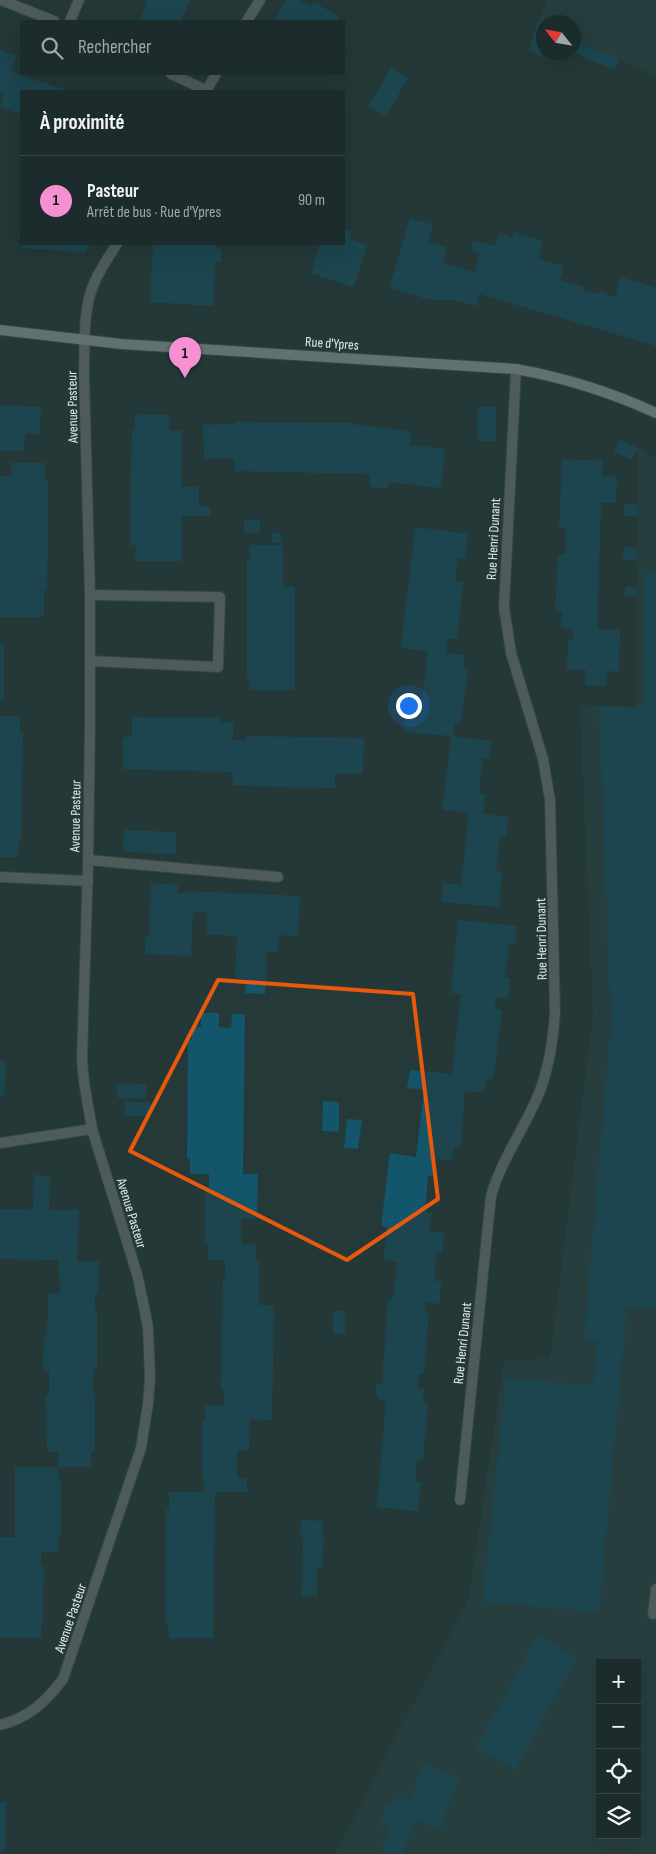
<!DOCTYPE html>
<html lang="fr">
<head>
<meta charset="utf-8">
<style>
	body { margin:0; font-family:"Sofia Sans Condensed",sans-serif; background:#253333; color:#f1f3f6 }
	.controls { position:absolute; right:15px; bottom:15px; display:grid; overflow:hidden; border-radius:0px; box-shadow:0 5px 20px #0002 }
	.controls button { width:45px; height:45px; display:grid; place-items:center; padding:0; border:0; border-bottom:1px solid #3a4747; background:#1c2b2b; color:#f1f3f6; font:25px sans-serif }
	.compass { position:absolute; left:536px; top:15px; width:45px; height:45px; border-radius:50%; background:#1c2b2b; box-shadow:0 5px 20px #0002; rotate:301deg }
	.you { position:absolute; left:408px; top:705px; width:18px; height:18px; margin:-12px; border:4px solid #fff; border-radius:50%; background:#1a73e8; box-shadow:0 0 0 8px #1a73e833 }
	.badge { display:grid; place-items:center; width:32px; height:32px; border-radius:50%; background:#f591d2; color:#111; font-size:16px; font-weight:700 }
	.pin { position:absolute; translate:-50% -41px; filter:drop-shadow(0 1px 2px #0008) }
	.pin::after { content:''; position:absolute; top:26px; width:18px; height:15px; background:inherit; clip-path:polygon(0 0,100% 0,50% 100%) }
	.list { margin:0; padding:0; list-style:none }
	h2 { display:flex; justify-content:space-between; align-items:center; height:65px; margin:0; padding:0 20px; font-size:21px }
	h2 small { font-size:16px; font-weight:400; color:#a0a7a9 }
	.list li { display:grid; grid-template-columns:32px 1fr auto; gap:15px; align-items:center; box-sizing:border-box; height:90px; padding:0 20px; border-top:1px solid #3a4747 }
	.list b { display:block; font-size:19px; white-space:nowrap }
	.list p { margin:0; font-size:16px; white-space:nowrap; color:#a0a7a9 }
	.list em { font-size:16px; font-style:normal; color:#a0a7a9 }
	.icon { flex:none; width:28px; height:28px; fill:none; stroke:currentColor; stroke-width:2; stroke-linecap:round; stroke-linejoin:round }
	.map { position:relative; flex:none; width:656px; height:1854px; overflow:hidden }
	.search { position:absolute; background:#1c2b2b; box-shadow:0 5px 20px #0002; left:20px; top:20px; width:325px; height:55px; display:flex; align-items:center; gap:12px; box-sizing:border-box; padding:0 18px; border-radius:0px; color:#a0a7a9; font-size:19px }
	.panel { position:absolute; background:#1c2b2b; box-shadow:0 5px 20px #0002; left:20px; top:90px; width:325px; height:155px; border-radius:0px }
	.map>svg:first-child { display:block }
	.built { fill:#2a4646; fill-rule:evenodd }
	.building { fill:#13556a }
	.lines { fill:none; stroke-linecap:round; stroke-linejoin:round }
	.service-casing { stroke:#435555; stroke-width:12 }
	.minor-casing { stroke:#435555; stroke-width:12 }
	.secondary-casing { stroke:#435555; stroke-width:12 }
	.service { stroke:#7e8783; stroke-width:10 }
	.minor { stroke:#7e8783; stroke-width:10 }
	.secondary { stroke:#a8b5af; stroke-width:10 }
	.marked { fill:none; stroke:#e8590c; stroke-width:4; stroke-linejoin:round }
	.labels { text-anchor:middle; stroke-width:4; stroke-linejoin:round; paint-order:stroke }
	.street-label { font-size:14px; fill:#e0ebeb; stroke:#253939 }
</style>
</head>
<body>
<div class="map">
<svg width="656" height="1854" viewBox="0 0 656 1854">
	<rect width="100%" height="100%" fill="#253939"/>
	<g class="built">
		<path d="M547,0H656V76L574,40V22H544L543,26L537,23Z"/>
		<path d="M638,448L656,458V1854H335L469,1598L504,1361L550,1358L593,1014L580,705L636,707ZM600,1663H637V1835H600Z"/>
	</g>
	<g class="building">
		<path d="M148,0H190L181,21H147L140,19Z"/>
		<path d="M287,0H299L311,7L314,2L339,17L337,21H274Z"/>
		<path d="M537,23L544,26V45L540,56L529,51Z"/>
		<path d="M574,40L620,60L615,70L574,53Z"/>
		<path d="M0,51L16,56L11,72L69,91H21V114L0,107L4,94L0,93Z"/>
		<path d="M391,68L408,78L386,116L369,106Z"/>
		<path d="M410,218L433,225L428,242L447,248L443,263L475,272L480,253L470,250L473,240L495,246L499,233L512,238L514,232L543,241L538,259L564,266L560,280L584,287L582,290L599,294V291L615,297L621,277L656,288V346L480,294L476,306L456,300H431L389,288Z"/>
		<path d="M344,229L352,232L349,239L367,245L354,287L311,273L320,244H344Z"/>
		<path d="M22,244H90L85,253L22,248Z"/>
		<path d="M153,244H215L216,248L221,249V262H215L213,306L150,302Z"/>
		<path d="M0,405L41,407L40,434H25L24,451H0Z"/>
		<path d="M478,406L496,407V441H478Z"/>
		<path d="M135,414L170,415L169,430L182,431L181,487L199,486V506H210L211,516H182V561H135L136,545H130V515L132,430H135Z"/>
		<path d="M236,422L356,423V425L411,431L410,445L445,449L441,488L389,482L388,488L370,487V474L235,471V459L204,458L203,425L234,424Z"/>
		<path d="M619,439L638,448L632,460L614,452Z"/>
		<path d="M562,459L602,461V476L617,477L616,503H601L597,629L620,630L619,672L607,671L606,686L585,685L586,670L567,669L568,640H573V628L561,627L562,612H555L558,555L565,554L566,528H559Z"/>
		<path d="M11,463H45V480L48,481V535L47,590H44V617H0V476H12Z"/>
		<path d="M624,504L638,505V517L624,516Z"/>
		<rect x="244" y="520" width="16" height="13"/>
		<path d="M415,527L468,534L465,559L458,558L455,581L463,582L457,639L448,638L446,653L464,655L463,667L468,668L461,723H455L453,736L491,741L489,759L483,758L479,794L485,795L483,814L508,817L506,836L500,835L496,871L502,872L499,907L442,902L443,883L461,885L469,812L442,810L451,736L404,732L405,718L420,719L428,651L401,648Z"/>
		<path d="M272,533H281V542L272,543Z"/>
		<path d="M250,545H283V587H295V690H250L249,677H247V559L250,560Z"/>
		<path d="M624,547H637V561L623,560Z"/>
		<path d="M644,573H656V1310L627,1307L599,1612L483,1602L506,1378L593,1386L597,1341L584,1340L611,1024L599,706L643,708Z"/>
		<path d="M625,587H637V596L625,595Z"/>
		<path d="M0,644H4V700L0,701Z"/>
		<path d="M0,716H20V732H23L21,842H19L18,857H0Z"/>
		<path d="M132,717L220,718V722H233V740H246V736L364,738L363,774L335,773V788L275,787L233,785L232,772L123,769V737H132Z"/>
		<path d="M124,830L176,832V854L123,852Z"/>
		<path d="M151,883L178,885L177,893L205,892L300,896L298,936L279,935L278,952H267L265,994L245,993L246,979H235L237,936L206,934L207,913L204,912H193L191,956L145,954V937H149Z"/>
		<path d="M458,920L517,926L515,945L509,944L505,978H510L508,999L496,997L495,1009L502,1010L493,1080L486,1078L484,1093L465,1091L461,1147L454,1146L451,1161L436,1158L434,1176H428L425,1213H432L429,1231L444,1233L443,1253H436L435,1281H441L440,1304L426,1302L425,1313H429L424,1374H419L418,1388L424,1389L423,1402L428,1403L423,1460L417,1459L416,1471L415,1482L421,1483L418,1511L377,1507L386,1401H381L375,1393L376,1384H382L388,1299H393L397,1262L383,1260L387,1227L381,1226L390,1153L416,1157L424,1090L407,1088L410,1070L452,1074L461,994L451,993Z"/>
		<path d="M201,1013H219V1027L231,1028L232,1014H245L243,1174H258L257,1219H241L242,1244L256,1245V1261L259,1260V1305H274L272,1420L250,1419L249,1450H237V1478H247V1492H215L213,1638H169L168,1623H165L166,1566V1510L169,1509V1492H205L204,1479H202V1422H205V1406H224V1390H221L223,1278H225V1260H207L208,1243H205V1190H209V1174H190V1159H187L188,1040H192V1026L201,1027Z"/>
		<path d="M0,1061H6L4,1096H0Z"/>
		<path d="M115,1083L146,1084V1099L118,1098Z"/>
		<path d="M323,1101L339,1102V1132L322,1131Z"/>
		<rect x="125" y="1102" width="26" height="14"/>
		<path d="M347,1119L362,1120L358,1149L344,1148Z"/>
		<path d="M34,1175L50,1176L49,1210H79L77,1262L98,1261V1294H95V1309H97V1369H93V1394H95V1452H91V1467H58V1452H47L46,1396H49V1370L43,1371L44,1337L47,1336L48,1294L61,1293L58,1260L0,1259V1209L33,1210Z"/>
		<path d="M333,1311H345L346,1334H333Z"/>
		<path d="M15,1467H58V1480H61V1536H58V1552H41V1566H44L43,1596V1624H41V1638L0,1637V1537H15Z"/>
		<path d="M301,1520L323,1521L322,1537H324L322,1568H317V1596L302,1595L303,1537H300Z"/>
		<path d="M538,1636L577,1657L515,1770L476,1748Z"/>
		<path d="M423,1764L459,1777L440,1829L415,1820L403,1854H381L390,1828L380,1825L388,1803L392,1805L394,1799L398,1801L399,1797L410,1801Z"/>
		<path d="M0,1802H6L5,1850H0Z"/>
	</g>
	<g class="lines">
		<defs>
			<g id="service">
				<path d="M88,860L278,877"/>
				<path d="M0,877L88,881"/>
				<path d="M653,1614L656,1589"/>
			</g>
			<g id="minor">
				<path d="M1,0L54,21"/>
				<path d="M70,21L79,0"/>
				<path d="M247,21L260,0"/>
				<path d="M171,74L206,90"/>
				<path d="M206,91L216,74"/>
				<path d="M90,661L218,667L220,597L90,595"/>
				<path d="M0,1143L92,1129"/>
				<path d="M460,1500L491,1196C501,1161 522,1132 537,1098C549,1071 553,1042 555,1012L550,800L543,759L511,653L504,607L516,369"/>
				<path d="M0,1725C28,1718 46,1702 63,1679L141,1448L148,1404L150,1377L148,1327L143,1302L137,1274L92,1129L84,1082L82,1059L88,866L90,721V595L84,375C85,344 82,310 95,281C101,268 109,256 117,244"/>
			</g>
			<path id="secondary" d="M0,330L121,344L516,369C565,378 611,392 656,413"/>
		</defs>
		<use href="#service" class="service-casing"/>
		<use href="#minor" class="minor-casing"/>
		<use href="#secondary" class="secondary-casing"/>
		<use href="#service" class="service"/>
		<use href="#minor" class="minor"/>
		<use href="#secondary" class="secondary"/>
	</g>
	<path d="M0 0H656V1854H0ZM218,980L413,994L438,1199L347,1260L130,1151Z" fill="#253939" fill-opacity=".55" fill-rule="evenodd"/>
	<path class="marked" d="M218,980L413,994L438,1199L347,1260L130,1151Z"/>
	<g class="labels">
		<g class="street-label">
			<text transform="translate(332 343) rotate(4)" y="5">Rue d'Ypres</text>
			<text transform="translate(72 407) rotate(-91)" y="5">Avenue Pasteur</text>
			<text transform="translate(493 539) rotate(-87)" y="5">Rue Henri Dunant</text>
			<text transform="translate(75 816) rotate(-89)" y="5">Avenue Pasteur</text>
			<text transform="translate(541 939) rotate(-91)" y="5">Rue Henri Dunant</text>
			<text transform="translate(132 1213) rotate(73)" y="5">Avenue Pasteur</text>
			<text transform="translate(462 1343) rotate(-84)" y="5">Rue Henri Dunant</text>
			<text transform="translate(70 1618) rotate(-71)" y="5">Avenue Pasteur</text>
		</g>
	</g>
</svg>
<div class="controls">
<button>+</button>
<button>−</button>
<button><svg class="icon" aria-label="locate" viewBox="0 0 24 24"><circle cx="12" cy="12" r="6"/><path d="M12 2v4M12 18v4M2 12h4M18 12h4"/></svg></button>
<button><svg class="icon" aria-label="layers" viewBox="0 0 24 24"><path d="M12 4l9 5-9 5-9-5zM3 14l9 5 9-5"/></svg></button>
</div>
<svg class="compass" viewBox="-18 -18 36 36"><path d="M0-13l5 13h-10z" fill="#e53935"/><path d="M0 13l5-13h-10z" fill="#a0a7a9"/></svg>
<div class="you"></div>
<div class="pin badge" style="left:185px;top:378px">1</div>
<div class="search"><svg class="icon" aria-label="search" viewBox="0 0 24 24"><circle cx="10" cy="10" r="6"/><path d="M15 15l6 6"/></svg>Rechercher</div>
<section class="panel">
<h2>À proximité<small></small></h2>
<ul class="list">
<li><span class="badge">1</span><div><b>Pasteur</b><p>Arrêt de bus · Rue d'Ypres</p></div><em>90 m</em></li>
</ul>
</section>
</div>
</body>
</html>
